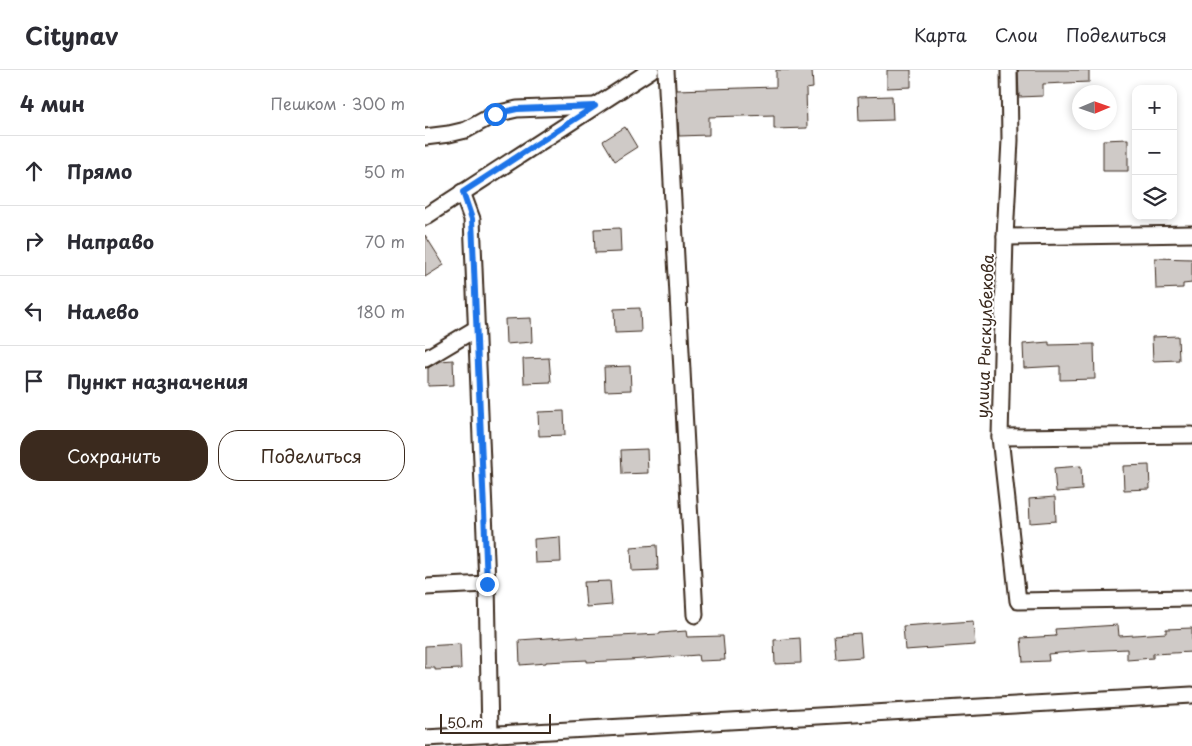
<!DOCTYPE html>
<html lang="ru">
<head>
<meta charset="utf-8">
<style>
	body { margin:0; font-family:"Playpen Sans",sans-serif; background:#f7f7f7; color:#2b2b33 }
	.controls { position:absolute; right:15px; top:15px; display:grid; overflow:hidden; border-radius:10px; box-shadow:0 2px 8px #0003 }
	.controls button { width:45px; height:45px; display:grid; place-items:center; padding:0; border:0; border-bottom:1px solid #e1e1e2; background:#fff; color:#2b2b33; font:25px sans-serif }
	.compass { position:absolute; left:647px; top:15px; width:45px; height:45px; border-radius:50%; background:#fff; box-shadow:0 2px 8px #0003; rotate:88deg }
	.scale { position:absolute; left:15px; bottom:12px; width:111px; box-sizing:border-box; padding-left:5px; border:2px solid #3b2a1e; border-top:0; font-size:14px; line-height:18px; white-space:nowrap; color:#3b2a1e; -webkit-text-stroke:4px #fff; paint-order:stroke }
	.stop { position:absolute; width:15px; height:15px; margin:-11px; border:4px solid #1a73e8; border-radius:50%; background:#fff }
	.stop.end { background:#1a73e8; border-color:#fff; box-shadow:0 1px 5px #0008 }
	.list { margin:0; padding:0; list-style:none }
	h2 { display:flex; justify-content:space-between; align-items:center; height:65px; margin:0; padding:0 20px; font-size:21px }
	h2 small { font-size:16px; font-weight:400; color:#7c7c81 }
	.list li { display:grid; grid-template-columns:32px 1fr auto; gap:15px; align-items:center; box-sizing:border-box; height:70px; padding:0 20px; border-top:1px solid #e1e1e2 }
	.list b { display:block; font-size:19px; white-space:nowrap }
	.list em { font-size:16px; font-style:normal; color:#7c7c81 }
	.actions { display:flex; gap:10px; padding:15px 20px }
	.actions a { flex:1; padding:11px 0; border:1px solid #3b2a1e; border-radius:20px; text-align:center; font-size:18px; color:#3b2a1e }
	.actions .main { background:#3b2a1e; color:#fff }
	.icon { flex:none; width:28px; height:28px; fill:none; stroke:currentColor; stroke-width:2; stroke-linecap:round; stroke-linejoin:round }
	.map { position:relative; flex:none; width:767px; height:676px; overflow:hidden }
	header { display:flex; align-items:center; gap:30px; box-sizing:border-box; height:70px; padding:0 25px; background:#fff; border-bottom:1px solid #e1e1e2 }
	header strong { font-size:24px }
	nav { display:flex; gap:28px; margin-inline-start:auto; font-size:18px }
	main { display:flex }
	aside { flex:1; background:#fff }
	.map>svg:first-child { display:block }
	.building { fill:#cfcac7; stroke:#3b2a1e }
	.lines { fill:none; stroke-linecap:round; stroke-linejoin:round }
	.street-casing { stroke:#3b2a1e; stroke-width:19 }
	.street { stroke:#fff; stroke-width:15 }
	.route { stroke:#1a73e8; stroke-width:6 }
	.labels { text-anchor:middle; stroke-width:4; stroke-linejoin:round; paint-order:stroke }
	.street-label { font-size:16px; fill:#3b2a1e; stroke:#fff }
</style>
</head>
<body>
<header>
<strong>Citynav</strong>
<nav><a>Карта</a><a>Слои</a><a>Поделиться</a></nav>
</header>
<main>
<aside>
<h2>4 мин<small>Пешком · 300 m</small></h2>
<ul class="list">
<li><svg class="icon" aria-label="ahead" viewBox="0 0 24 24"><path d="M12 20V5M6 11l6-6 6 6"/></svg><div><b>Прямо</b></div><em>50 m</em></li>
<li><svg class="icon" aria-label="right" viewBox="0 0 24 24"><path d="M7 20v-9h11M14 6l5 5-5 5"/></svg><div><b>Направо</b></div><em>70 m</em></li>
<li><svg class="icon" aria-label="left" viewBox="0 0 24 24"><path d="M17 20v-9H6M10 6l-5 5 5 5"/></svg><div><b>Налево</b></div><em>180 m</em></li>
<li><svg class="icon" aria-label="arrive" viewBox="0 0 24 24"><path d="M6 21V4h12l-3 4 3 4H6"/></svg><div><b>Пункт назначения</b></div></li>
</ul>
<div class="actions"><a class="main">Сохранить</a><a>Поделиться</a></div>
</aside>
<div class="map">
<svg width="767" height="676" viewBox="0 0 767 676">
	<rect width="100%" height="100%" fill="#fff"/>
	<filter id="ink" filterUnits="userSpaceOnUse"><feTurbulence type="fractalNoise" baseFrequency=".02" numOctaves="2"/><feDisplacementMap in="SourceGraphic" scale="10" xChannelSelector="R" yChannelSelector="G"/><feConvolveMatrix kernelMatrix="1 2 1 2 8 2 1 2 1" color-interpolation-filters="sRGB"/></filter>
	<g filter="url(#ink)">
		<g class="building">
			<path d="M351,0H387L388,18L381,19L382,58L349,59V45L284,47V65L254,66L251,20L351,17Z"/>
			<path d="M462,0H486V17L462,18Z"/>
			<path d="M593,0H664V12L618,14V26L594,27Z"/>
			<path d="M467,26L468,50L434,51L433,27Z"/>
			<path d="M200,57L212,77L190,91L178,71Z"/>
			<path d="M703,69V101H678V70Z"/>
			<path d="M195,158L196,182L170,183L169,159Z"/>
			<path d="M0,165L19,195L0,207Z"/>
			<path d="M730,188L767,189V213L758,214V218L731,219Z"/>
			<path d="M215,238L216,262L190,263L189,239Z"/>
			<path d="M106,248L107,272L81,274L80,249Z"/>
			<path d="M753,266L754,290L728,291L727,267Z"/>
			<path d="M624,272V275L669,274L670,309L635,310V296L599,298L598,274Z"/>
			<path d="M124,288L126,312L99,313L98,289Z"/>
			<path d="M28,290L29,315L3,316V298L15,291Z"/>
			<path d="M205,296L206,320L180,321L179,297Z"/>
			<path d="M139,341L140,365L114,366L113,342Z"/>
			<path d="M222,379L223,403L197,404L196,380Z"/>
			<path d="M724,395L725,419L699,420L698,396Z"/>
			<path d="M656,396L657,420L631,422L629,398Z"/>
			<path d="M630,427L631,451L605,453L604,429Z"/>
			<path d="M135,467L136,492L110,493L109,469Z"/>
			<path d="M232,475L233,500L207,501L206,477Z"/>
			<path d="M185,511L187,535L161,537L159,512Z"/>
			<path d="M548,551L550,575L480,580L478,556Z"/>
			<path d="M693,555L694,566L741,563V559L767,558V582L728,584V588L702,590V579L658,581L623,584L624,591L598,592L596,568L631,566L630,559Z"/>
			<path d="M261,561L262,567L298,566L300,590L274,591L273,585L204,590L162,592V590L121,592V593L95,595L94,570L153,566V568L235,564V563Z"/>
			<path d="M435,563L437,587L411,589L409,565Z"/>
			<path d="M375,568L376,593L350,594L349,570Z"/>
			<path d="M35,574L36,599L10,600V598H0V576Z"/>
		</g>
		<g class="lines">
			<defs>
				<g id="street">
					<path d="M241,0L270,545"/>
					<path d="M584,0L585,70L580,167L575,367L593,531L767,528"/>
					<path d="M0,67L24,64L41,60L70,44L92,39L169,36"/>
					<path d="M37,122L47,149L62,514L65,665"/>
					<path d="M0,147L226,0"/>
					<path d="M580,167L767,164"/>
					<path d="M0,289L52,258"/>
					<path d="M575,367L767,365"/>
					<path d="M0,517L62,514"/>
					<path d="M0,668L767,625"/>
				</g>
			</defs>
			<use href="#street" class="street-casing"/>
			<use href="#street" class="street"/>
		</g>
	</g>
	<g class="lines" filter="url(#ink)">
		<path class="route" d="M62,514L47,149L38,122L170,36L92,39L70,44"/>
	</g>
	<g class="labels">
		<g class="street-label">
			<text transform="translate(560 266) rotate(-88)" y="6">улица Рыскулбекова</text>
		</g>
	</g>
</svg>
<div class="controls">
<button>+</button>
<button>−</button>
<button><svg class="icon" aria-label="layers" viewBox="0 0 24 24"><path d="M12 4l9 5-9 5-9-5zM3 14l9 5 9-5"/></svg></button>
</div>
<svg class="compass" viewBox="-18 -18 36 36"><path d="M0-13l5 13h-10z" fill="#e53935"/><path d="M0 13l5-13h-10z" fill="#7c7c81"/></svg>
<div class="scale">50 m</div>
<div class="stop" style="left:70px;top:44px"></div>
<div class="stop end" style="left:62px;top:514px"></div>
</div>
</main>
</body>
</html>
